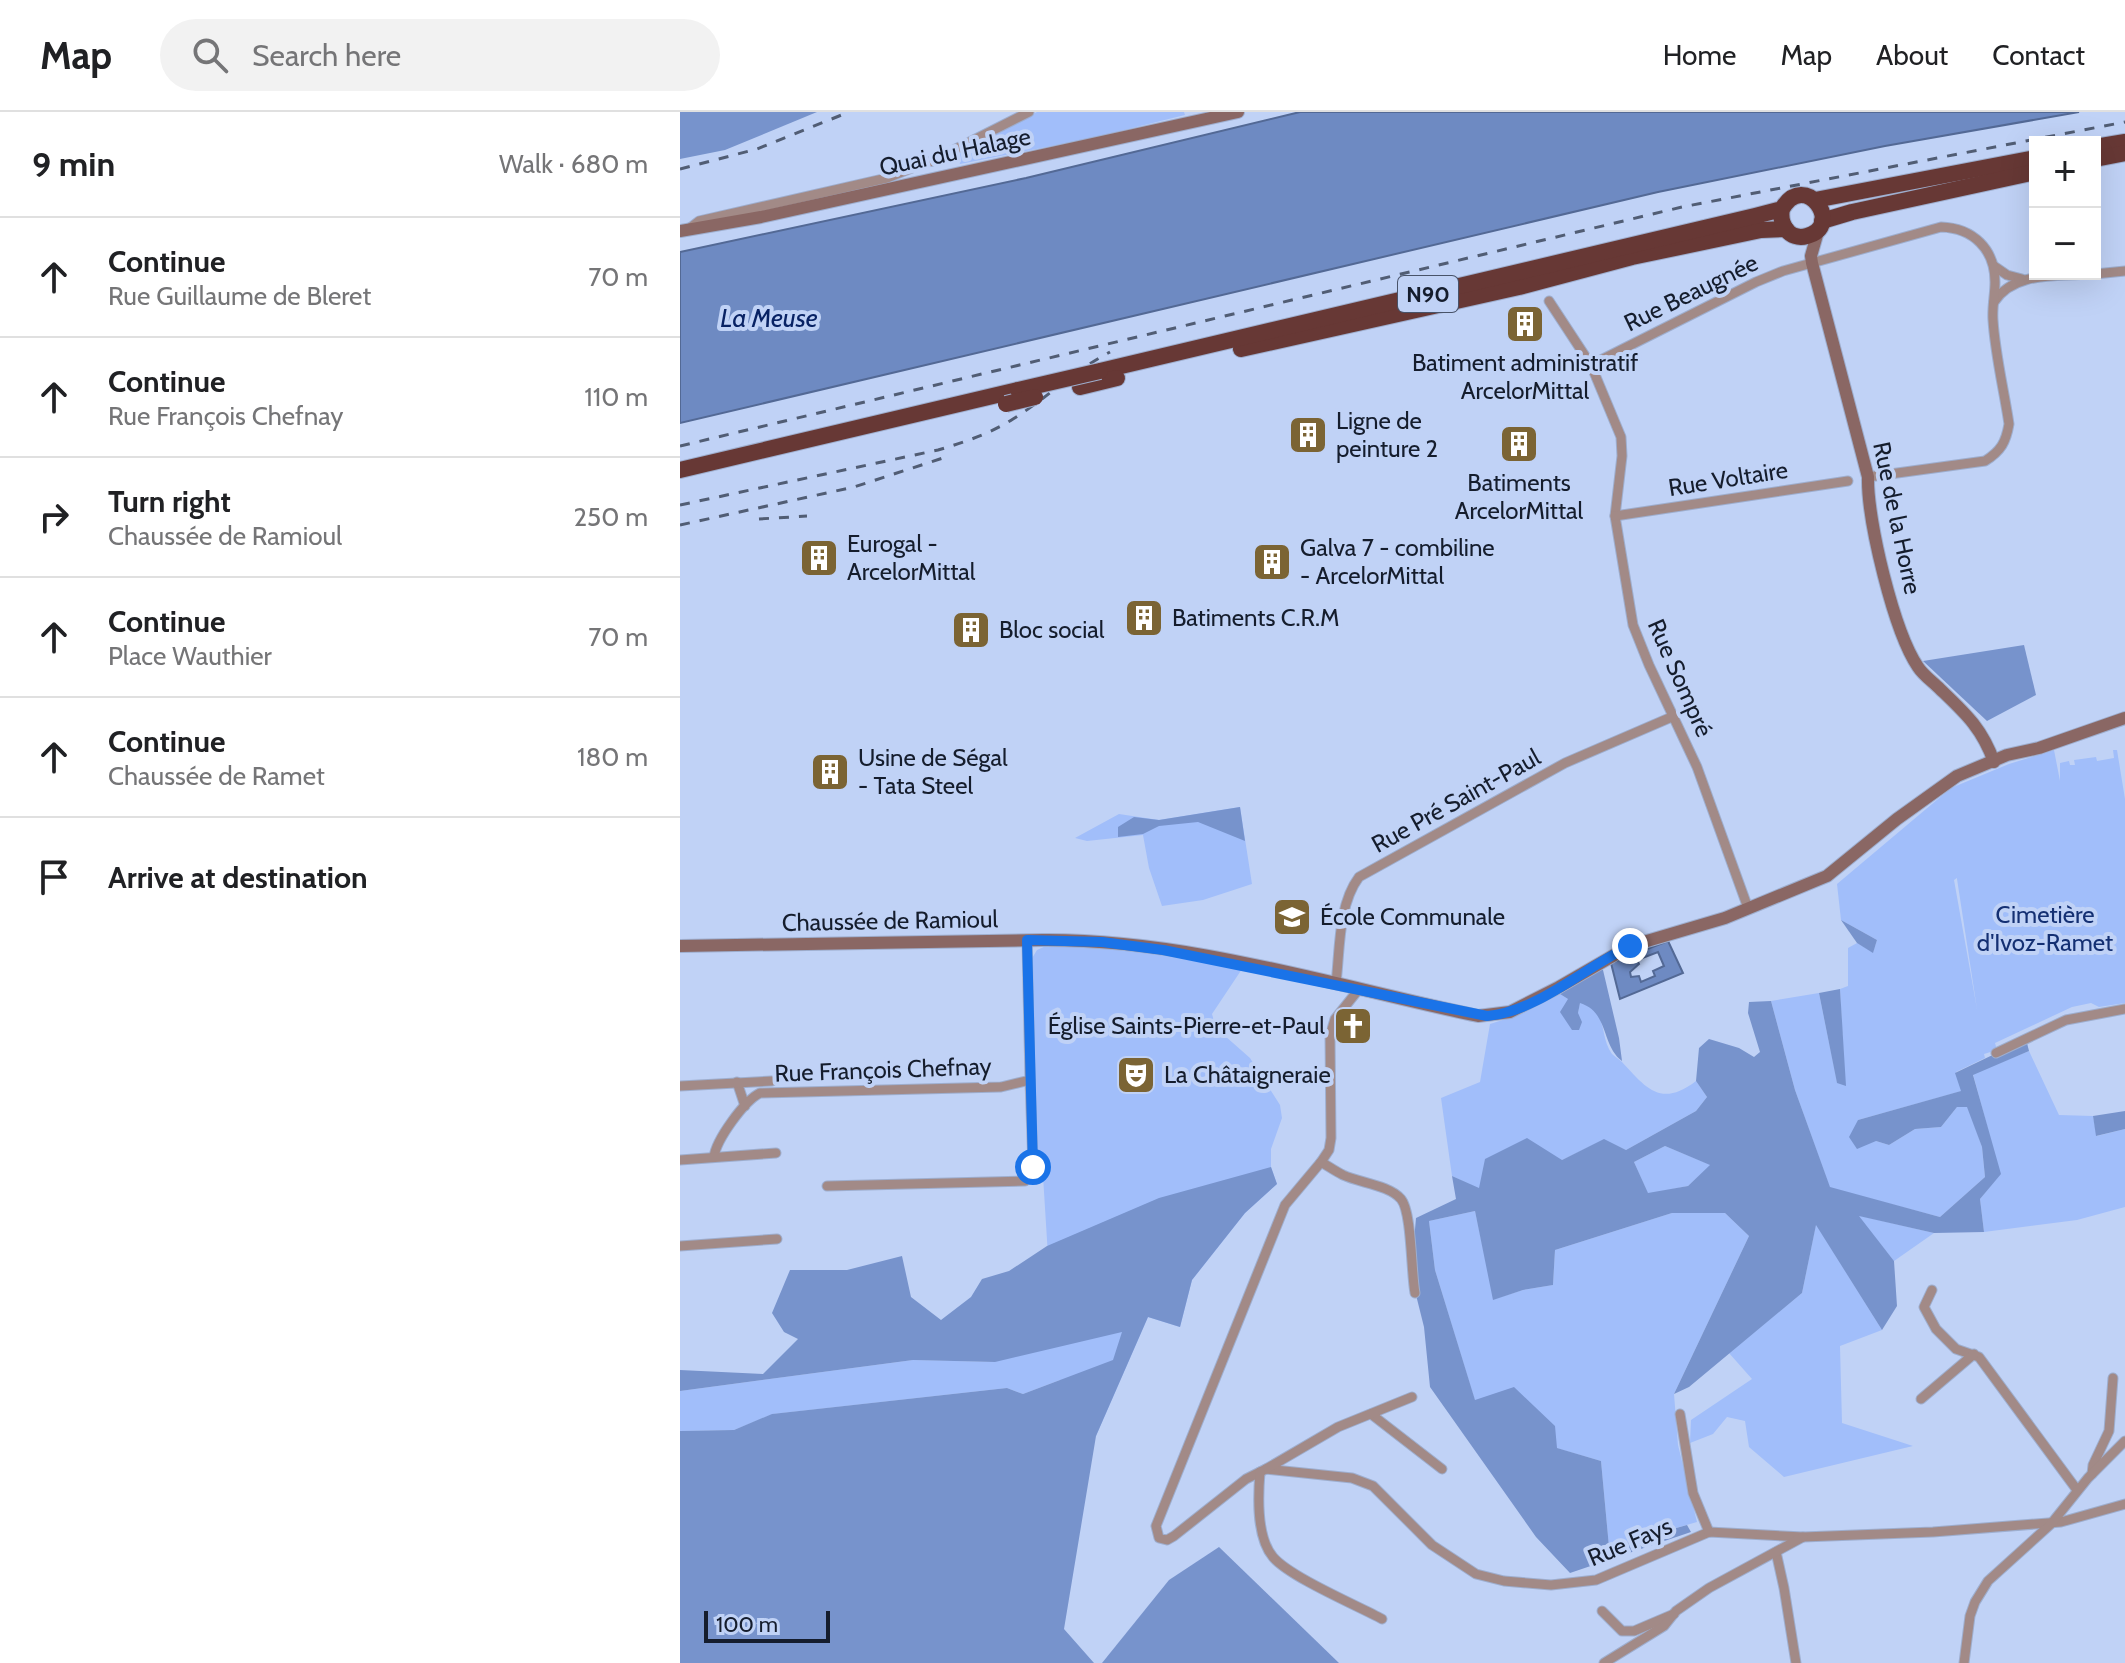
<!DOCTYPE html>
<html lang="en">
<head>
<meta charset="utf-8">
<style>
	body { margin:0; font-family:Cabin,sans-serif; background:#f2f2f2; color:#202124 }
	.controls { position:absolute; right:24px; top:24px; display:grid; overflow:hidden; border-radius:0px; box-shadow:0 8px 32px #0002 }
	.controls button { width:72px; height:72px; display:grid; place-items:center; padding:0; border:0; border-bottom:2px solid #e0e0e0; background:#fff; color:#202124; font:40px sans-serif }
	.scale { position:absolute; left:24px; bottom:20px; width:126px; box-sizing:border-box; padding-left:8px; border:4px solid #151d2d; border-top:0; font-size:22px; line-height:28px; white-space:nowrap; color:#151d2d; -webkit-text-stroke:6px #c0d2f6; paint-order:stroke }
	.stop { position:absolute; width:24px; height:24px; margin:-18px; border:6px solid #1a73e8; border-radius:50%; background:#fff }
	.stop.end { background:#1a73e8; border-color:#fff; box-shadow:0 2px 8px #0008 }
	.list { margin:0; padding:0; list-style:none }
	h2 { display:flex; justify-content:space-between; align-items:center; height:104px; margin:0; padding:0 32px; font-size:34px }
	h2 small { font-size:26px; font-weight:400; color:#757577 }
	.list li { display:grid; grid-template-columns:52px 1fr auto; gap:24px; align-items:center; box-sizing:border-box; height:120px; padding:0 32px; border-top:2px solid #e0e0e0 }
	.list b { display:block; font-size:30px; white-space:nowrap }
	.list p { margin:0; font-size:26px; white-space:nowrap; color:#757577 }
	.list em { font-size:26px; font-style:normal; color:#757577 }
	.icon { flex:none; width:44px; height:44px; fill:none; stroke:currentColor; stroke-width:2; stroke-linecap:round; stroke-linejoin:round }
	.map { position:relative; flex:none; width:1445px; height:1551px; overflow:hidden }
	header { display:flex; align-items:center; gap:48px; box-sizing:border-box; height:112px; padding:0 40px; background:#fff; border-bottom:2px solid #e0e0e0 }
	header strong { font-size:38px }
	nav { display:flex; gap:44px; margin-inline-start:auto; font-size:28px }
	.search { width:560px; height:72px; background:#f2f2f2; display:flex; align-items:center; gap:20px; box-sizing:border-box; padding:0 28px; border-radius:44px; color:#757577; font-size:30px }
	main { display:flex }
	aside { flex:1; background:#fff }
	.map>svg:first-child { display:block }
	.green { fill:#a1befa; fill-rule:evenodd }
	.forest { fill:#7793cc; fill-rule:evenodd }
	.water { fill:#6e8ac2; stroke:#536995; stroke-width:2; fill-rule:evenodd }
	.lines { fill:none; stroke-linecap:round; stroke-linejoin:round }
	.street-casing { stroke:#9eaece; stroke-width:11 }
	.secondary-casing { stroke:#9eaece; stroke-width:14 }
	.highway-casing { stroke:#9eaece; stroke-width:18 }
	.street { stroke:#a28a87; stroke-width:9 }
	.secondary { stroke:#8a6764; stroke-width:12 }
	.highway { stroke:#673835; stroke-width:16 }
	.rail { stroke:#515d74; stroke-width:3; stroke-dasharray:10 10; stroke-linecap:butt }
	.highway-bridge-casing { stroke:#9eaece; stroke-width:18; stroke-linecap:butt }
	.highway-bridge { stroke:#673835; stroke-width:16 }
	.route { stroke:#1a73e8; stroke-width:10 }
	.labels { text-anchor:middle; stroke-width:8; stroke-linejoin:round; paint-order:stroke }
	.shield { fill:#c0d2f6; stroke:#485369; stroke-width:2 }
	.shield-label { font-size:22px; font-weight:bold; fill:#151d2d }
	.street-label { font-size:24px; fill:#151d2d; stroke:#c0d2f6 }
	.poi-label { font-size:24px; fill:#151d2d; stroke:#c0d2f6; text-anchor:start }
	.park-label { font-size:24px; fill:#143073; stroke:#c0d2f6 }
	.water-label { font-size:26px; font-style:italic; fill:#082264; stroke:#c0d2f6 }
</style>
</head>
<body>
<header>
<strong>Map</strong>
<div class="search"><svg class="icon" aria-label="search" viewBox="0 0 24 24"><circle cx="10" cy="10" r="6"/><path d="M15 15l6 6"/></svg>Search here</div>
<nav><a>Home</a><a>Map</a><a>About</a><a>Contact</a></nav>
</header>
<main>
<aside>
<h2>9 min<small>Walk · 680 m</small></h2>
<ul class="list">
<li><svg class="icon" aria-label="ahead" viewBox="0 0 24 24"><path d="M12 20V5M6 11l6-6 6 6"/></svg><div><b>Continue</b><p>Rue Guillaume de Bleret</p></div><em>70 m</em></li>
<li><svg class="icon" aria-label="ahead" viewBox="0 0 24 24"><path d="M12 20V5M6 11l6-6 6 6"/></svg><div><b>Continue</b><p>Rue François Chefnay</p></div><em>110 m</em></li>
<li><svg class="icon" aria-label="right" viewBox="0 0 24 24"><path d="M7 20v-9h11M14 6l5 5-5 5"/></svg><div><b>Turn right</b><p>Chaussée de Ramioul</p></div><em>250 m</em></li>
<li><svg class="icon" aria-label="ahead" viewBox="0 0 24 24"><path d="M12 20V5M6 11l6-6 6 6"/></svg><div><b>Continue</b><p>Place Wauthier</p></div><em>70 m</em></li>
<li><svg class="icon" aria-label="ahead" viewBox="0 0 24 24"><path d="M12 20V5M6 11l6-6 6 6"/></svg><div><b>Continue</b><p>Chaussée de Ramet</p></div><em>180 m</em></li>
<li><svg class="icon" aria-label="arrive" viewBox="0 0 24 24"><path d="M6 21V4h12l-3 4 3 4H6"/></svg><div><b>Arrive at destination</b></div></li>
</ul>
</aside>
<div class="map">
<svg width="1445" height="1551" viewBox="0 0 1445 1551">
	<rect width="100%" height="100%" fill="#c0d2f6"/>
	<g class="green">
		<path d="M357,0H504L505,3L412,26L280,52L276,42Z"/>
		<path d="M1374,638L1380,669V651L1389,649L1390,653H1395L1394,648L1416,645L1417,649L1434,646L1433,638H1437L1445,687V891L1419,895L1411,891L1392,895L1315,931L1317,938L1304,942L1305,946L1276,960L1282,979L1178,1008L1196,1029L1209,1033L1235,1017L1261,1015L1277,995L1288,994L1302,1035L1305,1065L1260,1105L1150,1076L1115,978L1091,889L1139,881L1157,970L1165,973L1160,877L1168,874V836L1177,831L1193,840L1197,828L1161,808L1157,772L1271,676L1329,652ZM1277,766V767L1297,897L1274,768Z"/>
		<path d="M560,695L572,772L523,788L482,794L469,756L463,723L407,729L395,726L439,702L479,708Z"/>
		<path d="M368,833L434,835L562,857L532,902L536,916L570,946L600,993L602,1006L591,1037V1055L597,1072L565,1101L512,1168L500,1215L468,1205L416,1324L380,1268L343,1282L327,1276L93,1302L54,1318L0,1319V1279L233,1248L315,1250L370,1176L363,1064L358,1065L351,848L357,838Z"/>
		<path d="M880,882L888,887L898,901L900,890C930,901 918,922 932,942C935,945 939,947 942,950C966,976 981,996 1016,969L1027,985L1016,999L946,1038L924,1028L882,1048L799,1077L772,1064L761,986L800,970L810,912L832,905Z"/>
		<path d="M1349,939L1379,1003L1413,1004L1417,1024L1445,1017V1095L1397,1108L1304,1120L1300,1087L1320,1062L1293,962Z"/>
		<path d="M985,1034L1031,1053L1008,1074L968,1082L954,1050Z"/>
		<path d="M795,1099L814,1187L843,1178L873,1173L875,1138L992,1101H1045L1069,1124L994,1282L998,1333L1017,1410L929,1435L921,1349L876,1336L795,1289L755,1158L749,1109Z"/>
		<path d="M1177,1103L1254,1121L1214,1149Z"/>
		<path d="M1136,1112L1202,1218L1160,1234L1162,1311L1233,1334L1104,1365L1069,1335L1065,1309L1047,1305L1033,1322L1010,1331L1011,1308L1072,1267L1049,1241L1122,1181Z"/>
	</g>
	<g class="forest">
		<path d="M0,0H137L45,38L0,47Z"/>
		<path d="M1344,533L1356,583L1307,609L1243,549Z"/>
		<path d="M560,695L565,729L518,710L479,714L463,722L438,725V715L454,705L479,708Z"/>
		<path d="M1161,808L1197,828L1193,841L1177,831Z"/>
		<path d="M920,857L923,858L939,926L942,949C921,933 929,900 900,891L898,901L902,910L899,918H892L880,900L888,887L880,882Z"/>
		<path d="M1160,877L1166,974L1157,971L1139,881Z"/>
		<path d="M1091,889L1115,978L1150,1075L1260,1105L1305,1065L1302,1035L1287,995H1277L1261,1015L1235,1017L1209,1033L1196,1029L1177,1037L1169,1025L1178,1008L1281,979L1275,961L1346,927L1349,939L1293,963L1321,1062L1300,1087L1304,1120L1254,1121L1179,1104L1214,1149L1217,1194L1202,1218L1136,1113L1122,1181L1009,1275L994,1282L1069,1124L1045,1101H992L875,1138L873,1173L843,1178L813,1188L795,1099L749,1109L755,1158L795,1288L834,1275L875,1314L877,1336L921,1349L929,1435L1007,1413L1011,1420L890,1461L856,1425L750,1275L744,1215L731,1163L736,1106L776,1087L772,1064L799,1076L805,1047L847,1026L882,1048L924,1027L946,1038L1016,999L1027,985L1016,969L1019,936L1029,927L1059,936L1074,945L1080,940L1068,901L1069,890ZM985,1034L1030,1053L1008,1074L968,1081L954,1050Z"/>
		<path d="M1445,999V1017L1416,1024L1413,1004Z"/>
		<path d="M591,1055L597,1072L565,1101L512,1168L500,1215L468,1205L416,1324L384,1517L414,1551H0V1319L54,1318L92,1302L327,1276L343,1282L433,1248L442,1220L315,1250L233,1248L0,1279V1258L83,1262L118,1227L104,1220L92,1201L110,1158H167L222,1144L231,1185L261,1208L291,1185L302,1167L329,1159L367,1134L479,1086Z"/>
		<path d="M539,1435L659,1551H422L489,1468Z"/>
	</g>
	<g class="water">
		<path d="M620,0H1399L1205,34L978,80L0,311V140L346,66Z"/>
		<path d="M988,829L1003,861L940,887L931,851ZM978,840L984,854L973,859L975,864L961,870L959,864L951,865L950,860L959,852L957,848Z"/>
	</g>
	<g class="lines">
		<defs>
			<g id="street">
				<path d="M10,116L19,109L207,66L247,50L261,48L264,43L349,0"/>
				<path d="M1314,154L1327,163L1342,167"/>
				<path d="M1415,162L1445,159"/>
				<path d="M869,189L911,253L941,325L942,344L935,404L953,513L969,553L1017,655L1068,796"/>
				<path d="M1314,190C1334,159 1376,165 1409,162"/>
				<path d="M911,253L1076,170L1103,159L1261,115C1293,116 1315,137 1315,170C1315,183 1312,195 1313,208C1315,242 1324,278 1329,312C1326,330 1321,339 1305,349L1188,365"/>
				<path d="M935,404L1168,369"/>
				<path d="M656,871C660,838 658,793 679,765L885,651L994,604"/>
				<path d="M679,877L655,907L650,924L651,1026L649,1038L641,1050L605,1093L476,1414L479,1426L487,1428L494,1424L566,1367L586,1357L672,1366L693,1374L752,1433L796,1462L824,1469L871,1473L916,1468L1029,1420L1123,1425L1253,1420L1381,1410L1445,1392"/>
				<path d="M1316,941L1386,908L1445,897"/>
				<path d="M57,970L65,994"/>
				<path d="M0,974L92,969"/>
				<path d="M34,1045C36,1028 64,989 80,981L321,975L350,968L347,828"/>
				<path d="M0,1048L96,1041"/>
				<path d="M641,1050C648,1054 655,1059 663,1063C680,1071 709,1073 721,1087C732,1100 731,1161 735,1181"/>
				<path d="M147,1074L345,1069L353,1055L350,968"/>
				<path d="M0,1134L97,1127"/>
				<path d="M1252,1178L1244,1195L1256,1217L1276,1237L1299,1245L1397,1378"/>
				<path d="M1241,1287L1294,1242"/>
				<path d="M691,1302L762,1357"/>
				<path d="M1000,1302L1013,1381L1029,1420"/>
				<path d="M586,1357L658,1315L732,1285"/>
				<path d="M580,1360C578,1384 576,1425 593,1445C610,1465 676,1493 702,1507"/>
				<path d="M1412,1362L1413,1353L1429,1319L1433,1266"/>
				<path d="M1096,1440L1104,1476L1116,1551"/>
				<path d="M922,1499L942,1519H954L994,1502"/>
				<path d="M924,1551L984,1514L996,1499L1029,1476L1123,1425"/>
				<path d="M1284,1551L1290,1504L1295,1490L1308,1469L1371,1412L1408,1366L1445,1329"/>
			</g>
			<g id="secondary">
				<path d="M1139,116L1131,144L1132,151L1188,365C1187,408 1214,520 1238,555C1243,563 1253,570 1260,577C1285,601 1302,616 1314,650"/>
				<path d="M0,119L81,105L558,0"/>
				<path d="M0,834L363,828C510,827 655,874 798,904L830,900L879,875L950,834L1045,806L1147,764L1217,707L1277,664L1327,643L1359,636L1445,606"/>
			</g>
			<g id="highway">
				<path d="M1415,35L1445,30"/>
				<path d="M1415,47L1445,41"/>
				<path d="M1135,88L1355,46"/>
				<path d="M1142,109L1172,100L1355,60"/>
				<path d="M561,237L839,175L952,145L1081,118L1106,117"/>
				<path d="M420,259L1075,104L1102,97C1125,57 1165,114 1127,124C1109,129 1099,112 1102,97"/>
				<path d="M400,275L437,266"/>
				<path d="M0,358L338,278"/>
			</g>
		</defs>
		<use href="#street" class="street-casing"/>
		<use href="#secondary" class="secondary-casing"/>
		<use href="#highway" class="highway-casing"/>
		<use href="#street" class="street"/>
		<use href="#secondary" class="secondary"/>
		<use href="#highway" class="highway"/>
		<g class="rail">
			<path d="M0,57L77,37L169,0"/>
			<path d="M0,334L1002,95L1445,10"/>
			<path d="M0,393L258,338C285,330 309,322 333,307C367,286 395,258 430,240"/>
			<path d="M79,407L127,404"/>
			<path d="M0,413L174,375L263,346"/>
		</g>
		<defs>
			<g id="highway-bridge">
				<path d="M338,278L420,259"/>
				<path d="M326,292L355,285"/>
			</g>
		</defs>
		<use href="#highway-bridge" class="highway-bridge-casing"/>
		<use href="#highway-bridge" class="highway-bridge"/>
	</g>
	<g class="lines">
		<path class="route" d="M353,1055L347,828L422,830L483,838L807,904C857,900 905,855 950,834"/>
	</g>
	<defs>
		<symbol id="building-square" viewBox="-11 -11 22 22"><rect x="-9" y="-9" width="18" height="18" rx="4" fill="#7b6434" stroke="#c0d2f6"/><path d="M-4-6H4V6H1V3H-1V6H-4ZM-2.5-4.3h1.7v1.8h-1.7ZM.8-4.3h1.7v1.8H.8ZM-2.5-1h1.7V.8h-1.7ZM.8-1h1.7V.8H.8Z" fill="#fff"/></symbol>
		<symbol id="school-square" viewBox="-11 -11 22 22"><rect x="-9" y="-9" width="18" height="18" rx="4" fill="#7b6434" stroke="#c0d2f6"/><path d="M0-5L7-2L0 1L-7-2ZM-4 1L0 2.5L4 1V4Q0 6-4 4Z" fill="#fff"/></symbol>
		<symbol id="church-square" viewBox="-11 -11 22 22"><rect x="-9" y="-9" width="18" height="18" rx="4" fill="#7b6434" stroke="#c0d2f6"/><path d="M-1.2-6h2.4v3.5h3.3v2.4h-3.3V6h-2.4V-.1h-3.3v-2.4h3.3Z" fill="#fff"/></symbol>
		<symbol id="theatre-square" viewBox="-11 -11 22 22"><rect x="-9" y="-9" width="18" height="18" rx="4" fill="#7b6434" stroke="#c0d2f6"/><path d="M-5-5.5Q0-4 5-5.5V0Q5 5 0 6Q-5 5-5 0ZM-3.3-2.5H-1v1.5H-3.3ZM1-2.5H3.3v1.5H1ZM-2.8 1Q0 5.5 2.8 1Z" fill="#fff"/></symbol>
	</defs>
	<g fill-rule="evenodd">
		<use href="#building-square" x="823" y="190" width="44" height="44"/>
		<use href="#building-square" x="606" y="301" width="44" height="44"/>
		<use href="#building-square" x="817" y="310" width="44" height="44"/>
		<use href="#building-square" x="117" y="424" width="44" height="44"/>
		<use href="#building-square" x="570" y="428" width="44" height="44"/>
		<use href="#building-square" x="442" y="484" width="44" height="44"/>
		<use href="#building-square" x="269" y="496" width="44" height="44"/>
		<use href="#building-square" x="128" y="638" width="44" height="44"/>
		<use href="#school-square" x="590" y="783" width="44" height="44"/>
		<use href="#church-square" x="651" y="892" width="44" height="44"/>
		<use href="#theatre-square" x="434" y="941" width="44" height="44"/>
	</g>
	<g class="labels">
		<rect class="shield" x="718" y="164" width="60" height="36" rx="6"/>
		<g class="shield-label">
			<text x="748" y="190">N90</text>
		</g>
		<g class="street-label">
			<text transform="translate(275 40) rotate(-12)" y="8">Quai du Halage</text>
			<text transform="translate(1011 181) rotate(-26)" y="8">Rue Beaugnée</text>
			<text transform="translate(1048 367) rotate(-9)" y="8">Rue Voltaire</text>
			<text transform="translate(1217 406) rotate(78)" y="8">Rue de la Horre</text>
			<text transform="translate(1000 566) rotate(66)" y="8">Rue Sompré</text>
			<text transform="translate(776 689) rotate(-29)" y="8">Rue Pré Saint-Paul</text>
			<text transform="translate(210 809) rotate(-1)" y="8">Chaussée de Ramioul</text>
			<text transform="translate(203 958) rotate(-2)" y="8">Rue François Chefnay</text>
			<text transform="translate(950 1430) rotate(-23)" y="8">Rue Fays</text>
		</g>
		<g class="poi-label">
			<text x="845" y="259" text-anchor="middle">Batiment administratif<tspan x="845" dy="28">ArcelorMittal</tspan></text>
			<text x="656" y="317">Ligne de<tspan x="656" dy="28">peinture 2</tspan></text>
			<text x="839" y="379" text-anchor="middle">Batiments<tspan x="839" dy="28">ArcelorMittal</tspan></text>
			<text x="167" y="440">Eurogal -<tspan x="167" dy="28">ArcelorMittal</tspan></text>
			<text x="620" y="444">Galva 7 - combiline<tspan x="620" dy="28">- ArcelorMittal</tspan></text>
			<text x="492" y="514">Batiments C.R.M</text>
			<text x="319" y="526">Bloc social</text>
			<text x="178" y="654">Usine de Ségal<tspan x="178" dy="28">- Tata Steel</tspan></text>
			<text x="640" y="813">École Communale</text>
			<text x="645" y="922" text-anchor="end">Église Saints-Pierre-et-Paul</text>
			<text x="484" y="971">La Châtaigneraie</text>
		</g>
		<g class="park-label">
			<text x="1365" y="811">Cimetière<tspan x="1365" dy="28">d'Ivoz-Ramet</tspan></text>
		</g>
		<g class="water-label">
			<text x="89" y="215">La Meuse</text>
		</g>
	</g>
</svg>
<div class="controls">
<button>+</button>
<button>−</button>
</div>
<div class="scale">100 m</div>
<div class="stop" style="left:353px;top:1055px"></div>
<div class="stop end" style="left:950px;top:834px"></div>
</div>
</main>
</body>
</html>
